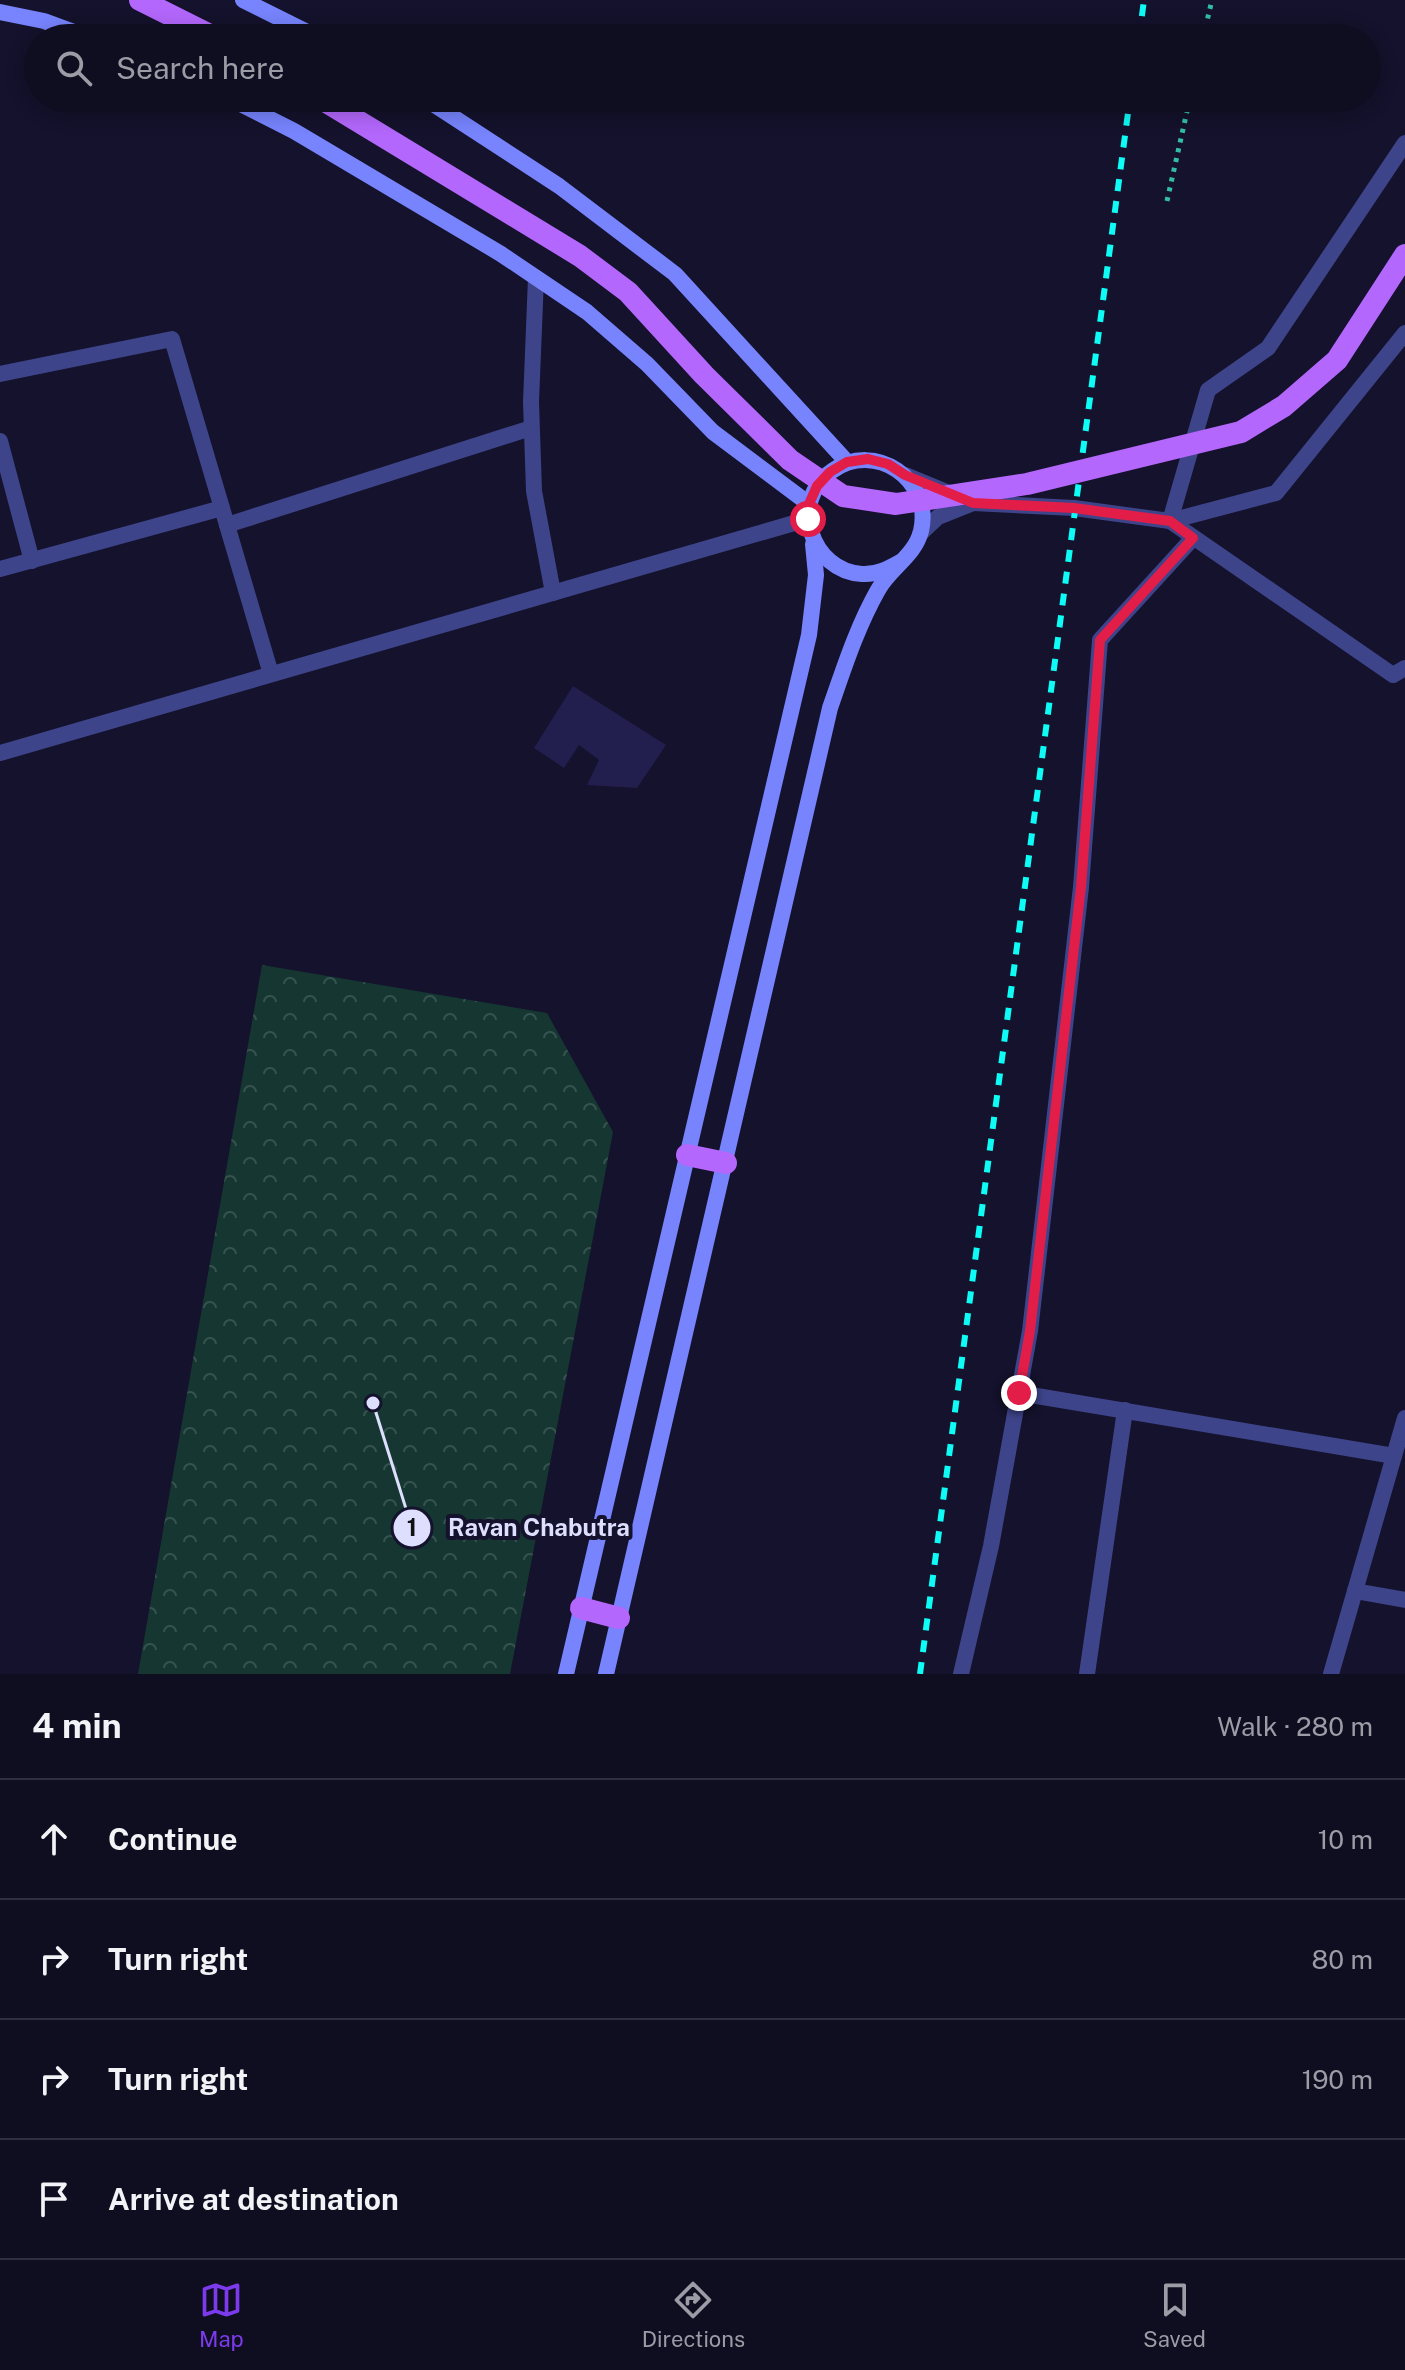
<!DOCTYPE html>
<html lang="en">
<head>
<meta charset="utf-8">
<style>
	body { margin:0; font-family:"Public Sans",sans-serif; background:#18172a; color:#f1f3f6 }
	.stop { position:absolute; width:24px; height:24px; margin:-18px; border:6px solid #e11d48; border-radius:50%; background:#fff }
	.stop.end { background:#e11d48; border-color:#fff; box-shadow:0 2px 8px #0008 }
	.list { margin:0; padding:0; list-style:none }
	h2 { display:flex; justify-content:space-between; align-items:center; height:104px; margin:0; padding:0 32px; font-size:34px }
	h2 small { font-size:26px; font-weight:400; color:#9b9ca5 }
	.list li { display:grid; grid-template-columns:52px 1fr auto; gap:24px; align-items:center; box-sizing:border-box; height:120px; padding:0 32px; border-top:2px solid #2f2e3f }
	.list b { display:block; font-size:30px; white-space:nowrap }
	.list em { font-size:26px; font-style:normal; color:#9b9ca5 }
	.icon { flex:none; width:44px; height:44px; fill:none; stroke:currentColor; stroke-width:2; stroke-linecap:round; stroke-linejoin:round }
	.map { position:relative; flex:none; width:1405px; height:1674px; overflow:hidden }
	.search { position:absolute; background:#0f0e21; box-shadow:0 4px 20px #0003; left:24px; right:24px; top:24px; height:88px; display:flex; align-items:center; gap:20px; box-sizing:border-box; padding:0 28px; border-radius:44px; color:#9b9ca5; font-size:30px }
	.sheet { height:584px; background:#0f0e21 }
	nav { display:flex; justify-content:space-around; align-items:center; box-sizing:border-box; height:112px; border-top:2px solid #2f2e3f; background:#0f0e21; font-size:22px; color:#9b9ca5 }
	nav a { display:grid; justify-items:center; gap:4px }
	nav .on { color:#7c3aed }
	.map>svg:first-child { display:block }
	.park { fill:url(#park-crowns) }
	.building { fill:#221e4d }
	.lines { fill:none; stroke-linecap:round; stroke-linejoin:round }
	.path { stroke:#33bda5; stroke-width:5; stroke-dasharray:4 6; stroke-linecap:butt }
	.minor { stroke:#3e448a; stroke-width:16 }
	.tertiary { stroke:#3e448a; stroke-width:16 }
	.secondary { stroke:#7784fd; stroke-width:16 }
	.primary { stroke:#b367fc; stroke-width:22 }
	.rail { stroke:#0efbf6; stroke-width:6; stroke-dasharray:12 10; stroke-linecap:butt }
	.primary-bridge { stroke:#b367fc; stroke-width:22 }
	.route { stroke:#e11d48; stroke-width:10 }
	.leader { fill:none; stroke:#dedefe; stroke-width:3 }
	.callout-dot { fill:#dedefe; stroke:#14122c; stroke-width:3 }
	.mark-label { font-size:24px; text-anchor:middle; font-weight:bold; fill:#111 }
	.callout-label { font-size:24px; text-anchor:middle; font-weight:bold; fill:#dedefe; stroke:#14122c; stroke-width:8; stroke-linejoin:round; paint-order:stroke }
</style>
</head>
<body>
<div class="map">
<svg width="1405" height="1674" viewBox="0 0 1405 1674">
	<defs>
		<pattern id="park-crowns" width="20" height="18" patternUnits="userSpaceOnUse" patternTransform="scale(2)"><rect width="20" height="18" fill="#153631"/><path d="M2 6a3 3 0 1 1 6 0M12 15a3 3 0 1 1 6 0" fill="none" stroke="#375350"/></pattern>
	</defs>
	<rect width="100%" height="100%" fill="#14122c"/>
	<path class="park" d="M262,965L547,1013L613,1132L510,1674H138Z"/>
	<path class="building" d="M573,686L666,745L637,788L587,785L599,760L579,745L564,768L534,748Z"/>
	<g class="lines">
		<g class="path">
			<path d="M1203,38L1212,0"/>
			<path d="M1167,201L1190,98"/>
		</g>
		<g class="minor">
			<path d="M536,278L531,402L534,491L553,593"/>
			<path d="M0,374L172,339L271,674"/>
			<path d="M0,441L32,561"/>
			<path d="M1170,521L1393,675L1405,668"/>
			<path d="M227,525L531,428"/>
			<path d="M0,569L222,508"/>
			<path d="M1019,1393L1394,1456"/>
			<path d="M1355,1591L1405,1600"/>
			<path d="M961,1674L991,1546L1030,1331L1081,887L1100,640L1193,538"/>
			<path d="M1087,1674L1125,1410"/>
			<path d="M1331,1674L1405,1418"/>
		</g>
		<g class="tertiary">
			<path d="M905,475L973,503L1074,508L1170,521L1276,493L1405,333"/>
			<path d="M1170,521L1208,390L1268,348L1405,143"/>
			<path d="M920,534L938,517L973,503"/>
			<path d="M0,753L808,519"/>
		</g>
		<g class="secondary">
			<path d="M243,0L319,38"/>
			<path d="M0,12L44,21L90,38"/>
			<path d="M229,98L294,131L501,254L587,312L647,364L713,432L809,504"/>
			<path d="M424,98L559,186L675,274L847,462"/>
			<path d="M566,1674L809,635L816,575L813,544"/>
			<path d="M606,1674L830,708C844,668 857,627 878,590C890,568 915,556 921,531C933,480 875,440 832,471C788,501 811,571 862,574C877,575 890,568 902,561"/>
		</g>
		<g class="primary">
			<path d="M140,0L216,38"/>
			<path d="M687,1155L726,1163"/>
			<path d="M581,1608L619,1618"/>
		</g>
		<g class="rail">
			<path d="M1139,38L1144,0"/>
			<path d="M920,1674L1130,98"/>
		</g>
		<path class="primary-bridge" d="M320,98L580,256L628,292L704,375L790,460L843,496L896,504L1027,484L1241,432L1284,406L1337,360L1405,255"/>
	</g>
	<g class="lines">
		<path class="route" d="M808,519L809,504L817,486L830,472L847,462L868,459L888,464L905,475L973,503L1074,508L1170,521L1193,538L1100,640L1081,887L1030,1331L1019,1393"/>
	</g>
	<path class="leader" d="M373 1403L412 1528"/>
	<g class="callout-dot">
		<circle cx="373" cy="1403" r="8"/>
		<circle cx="412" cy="1528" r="20"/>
	</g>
	<g class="mark-label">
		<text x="412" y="1536">1</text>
	</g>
	<g class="callout-label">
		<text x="539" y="1536">Ravan Chabutra</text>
	</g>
</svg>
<div class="stop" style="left:808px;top:519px"></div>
<div class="stop end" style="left:1019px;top:1393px"></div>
<div class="search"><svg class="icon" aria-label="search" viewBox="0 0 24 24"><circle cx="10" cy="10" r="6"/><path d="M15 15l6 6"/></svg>Search here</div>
</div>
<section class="sheet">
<h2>4 min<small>Walk · 280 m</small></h2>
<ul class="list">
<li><svg class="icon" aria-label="ahead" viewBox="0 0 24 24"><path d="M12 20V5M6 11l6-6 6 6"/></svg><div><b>Continue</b></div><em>10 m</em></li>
<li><svg class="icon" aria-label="right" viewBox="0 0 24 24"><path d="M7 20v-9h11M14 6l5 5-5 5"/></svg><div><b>Turn right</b></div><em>80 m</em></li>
<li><svg class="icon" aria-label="right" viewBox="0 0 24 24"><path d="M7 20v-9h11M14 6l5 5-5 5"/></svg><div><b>Turn right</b></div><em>190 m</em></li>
<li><svg class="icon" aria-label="arrive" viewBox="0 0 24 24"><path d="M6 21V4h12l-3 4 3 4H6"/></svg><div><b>Arrive at destination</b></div></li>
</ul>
</section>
<nav>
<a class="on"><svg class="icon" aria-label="map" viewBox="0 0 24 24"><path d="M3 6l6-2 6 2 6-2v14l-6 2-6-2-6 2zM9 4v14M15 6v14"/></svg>Map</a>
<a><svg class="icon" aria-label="directions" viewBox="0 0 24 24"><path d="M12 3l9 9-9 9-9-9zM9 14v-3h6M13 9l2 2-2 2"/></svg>Directions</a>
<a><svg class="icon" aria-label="saved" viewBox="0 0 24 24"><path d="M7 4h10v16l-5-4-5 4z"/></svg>Saved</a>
</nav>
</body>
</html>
